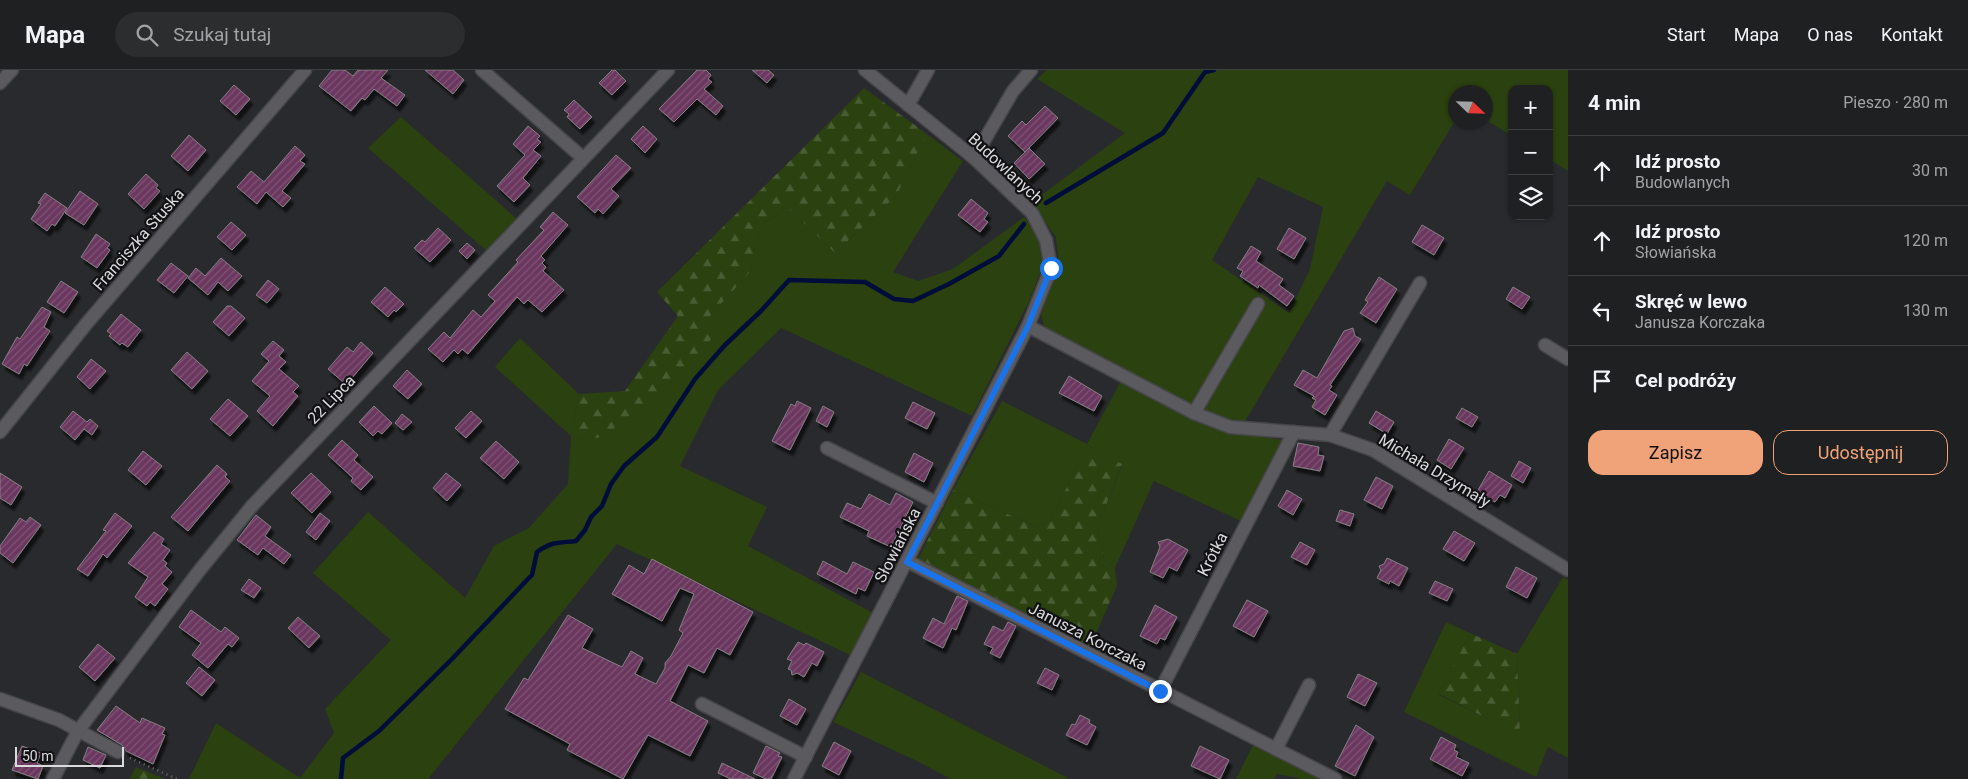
<!DOCTYPE html>
<html lang="pl">
<head>
<meta charset="utf-8">
<style>
	body { margin:0; font-family:Roboto,sans-serif; background:#2c2d2f; color:#f1f3f6 }
	.controls { position:absolute; right:15px; top:15px; display:grid; overflow:hidden; border-radius:10px; box-shadow:0 1px 4px #0004 }
	.controls button { width:45px; height:45px; display:grid; place-items:center; padding:0; border:0; border-bottom:1px solid #3c3e40; background:#1f2022; color:#f1f3f6; font:25px sans-serif }
	.compass { position:absolute; left:1448px; top:15px; width:45px; height:45px; border-radius:50%; background:#1f2022; box-shadow:0 1px 4px #0004; rotate:113deg }
	.scale { position:absolute; left:15px; bottom:12px; width:109px; box-sizing:border-box; padding-left:5px; border:2px solid #dbdbde; border-top:0; font-size:14px; line-height:18px; white-space:nowrap; color:#dbdbde; -webkit-text-stroke:4px #121214; paint-order:stroke }
	.stop { position:absolute; width:15px; height:15px; margin:-11px; border:4px solid #1a73e8; border-radius:50%; background:#fff }
	.stop.end { background:#1a73e8; border-color:#fff; box-shadow:0 1px 5px #0008 }
	.list { margin:0; padding:0; list-style:none }
	h2 { display:flex; justify-content:space-between; align-items:center; height:65px; margin:0; padding:0 20px; font-size:21px }
	h2 small { font-size:16px; font-weight:400; color:#a1a3a5 }
	.list li { display:grid; grid-template-columns:32px 1fr auto; gap:15px; align-items:center; box-sizing:border-box; height:70px; padding:0 20px; border-top:1px solid #3c3e40 }
	.list b { display:block; font-size:19px; white-space:nowrap }
	.list p { margin:0; font-size:16px; white-space:nowrap; color:#a1a3a5 }
	.list em { font-size:16px; font-style:normal; color:#a1a3a5 }
	.actions { display:flex; gap:10px; padding:15px 20px }
	.actions a { flex:1; padding:11px 0; border:1px solid #f0a278; border-radius:15px; text-align:center; font-size:18px; color:#f0a278 }
	.actions .main { background:#f0a278; color:#111 }
	.icon { flex:none; width:28px; height:28px; fill:none; stroke:currentColor; stroke-width:2; stroke-linecap:round; stroke-linejoin:round }
	.map { position:relative; flex:none; width:1568px; height:709px; overflow:hidden }
	header { display:flex; align-items:center; gap:30px; box-sizing:border-box; height:70px; padding:0 25px; background:#1f2022; border-bottom:1px solid #3c3e40 }
	header strong { font-size:24px }
	nav { display:flex; gap:28px; margin-inline-start:auto; font-size:18px }
	.search { width:350px; height:45px; background:#2c2d2f; display:flex; align-items:center; gap:12px; box-sizing:border-box; padding:0 18px; border-radius:28px; color:#a1a3a5; font-size:19px }
	main { display:flex }
	aside { flex:1; background:#1f2022 }
	.map>svg:first-child { display:block }
	.grass { fill:#2b410f; fill-rule:evenodd }
	.forest { fill:url(#forest-firs) }
	.lines { fill:none; stroke-linecap:round; stroke-linejoin:round }
	.stream { stroke:#000c39; stroke-width:4.5 }
	.building { fill:url(#building-hatch); stroke:#858083; filter:url(#shadow) }
	.minor-casing { stroke:#46464a; stroke-width:15 }
	.path { stroke:#6f7073; stroke-width:2.5; stroke-dasharray:1 4; stroke-linecap:butt }
	.minor { stroke:#5a5a5f; stroke-width:12 }
	.route { stroke:#1a73e8; stroke-width:6 }
	.labels { text-anchor:middle; stroke-width:4.5; stroke-linejoin:round; paint-order:stroke }
	.street-label { font-size:16px; fill:#dbdbde; stroke:#121214 }
</style>
</head>
<body>
<header>
<strong>Mapa</strong>
<div class="search"><svg class="icon" aria-label="search" viewBox="0 0 24 24"><circle cx="10" cy="10" r="6"/><path d="M15 15l6 6"/></svg>Szukaj tutaj</div>
<nav><a>Start</a><a>Mapa</a><a>O nas</a><a>Kontakt</a></nav>
</header>
<main>
<div class="map">
<svg width="1568" height="709" viewBox="0 0 1568 709">
	<defs>
		<pattern id="forest-firs" width="22" height="20" patternUnits="userSpaceOnUse" patternTransform="scale(1.25)"><rect width="22" height="20" fill="#2b410f"/><path d="M5 1l3.5 6h-7zM16 11l3.5 6h-7z" fill="#495c32"/></pattern>
		<pattern id="building-hatch" width="6" height="6" patternUnits="userSpaceOnUse" patternTransform="scale(1.25)"><rect width="6" height="6" fill="#6b375f"/><path d="M-1 1l2-2M0 6l6-6M5 7l2-2" fill="none" stroke="#805376"/></pattern>
		<filter id="shadow"><feDropShadow dx="3" dy="5.5" stdDeviation="1" flood-color="#0009"/></filter>
	</defs>
	<rect width="100%" height="100%" fill="#292a2d"/>
	<g class="grass">
		<path d="M1047,0H1568V101L1549,89V19H1512V66L1486,50V22H1456L1455,51L1410,125L1387,111L1244,353L1216,348L1045,259L1041,245L1059,194L1056,167L1031,133L1125,63L1037,9ZM1258,107L1323,137L1310,199L1289,243L1212,190Z"/>
		<path d="M401,47L516,148L487,181L368,78Z"/>
		<path d="M927,64L963,91L893,202L918,211L953,199L1024,147L1038,166L1043,195L1030,229L972,346L781,258L718,320L680,396L767,437L748,476L875,544L850,585L617,474L428,709H189L216,653L300,708L334,663L325,639L391,570L313,503L368,442L465,528L494,476L529,458L568,414L571,366L495,297L520,268L579,324L571,366L583,370L710,246L749,203L760,156L787,137L835,183L896,126Z"/>
		<path d="M1121,311L1174,341L1221,360L1282,370L1280,377L1243,452L1154,411L1115,498L1104,488L1097,458L1122,395L1087,375L1051,450L1037,457L953,420L1002,331L1087,374Z"/>
		<path d="M1563,507L1568,510V688L1548,677L1536,707L1404,642L1446,552L1470,563L1439,625L1520,664L1517,584Z"/>
		<path d="M861,602L1070,709H951L919,692L833,652Z"/>
		<path d="M1253,675L1321,709H1303L1277,704L1274,709H1236Z"/>
	</g>
	<g class="forest">
		<path d="M864,18L927,64L896,126L835,183L787,137L760,156L749,203L710,246L716,264L662,323L602,367L583,370L571,366L579,324L625,321L678,246L657,222Z"/>
		<path d="M1087,375L1122,394L1097,458L1104,488L1115,498L1117,516L1089,579L917,491L953,420L1037,457L1051,450Z"/>
		<path d="M1470,563L1517,584L1520,665L1439,624Z"/>
		<path d="M136,697L165,709H130Z"/>
	</g>
	<g class="lines">
		<g class="stream">
			<path d="M1046,133L1163,63L1205,2L1214,0"/>
			<path d="M341,709L343,688L379,661L452,589L527,510L532,505L537,482C552,471 559,473 576,471L585,460L591,447L602,436L611,414L624,396L657,367L695,309L725,275L761,241L789,210L865,212L894,229L913,231L949,214L999,186L1024,154"/>
		</g>
	</g>
	<g class="building">
		<path d="M332,0H345L353,6L358,0H388L381,8L405,25L397,36L374,19L365,30L362,28L351,41L319,16Z"/>
		<path d="M425,0H453L464,10L453,24Z"/>
		<path d="M612,0H615L626,11L612,25L599,13Z"/>
		<path d="M697,0H706L711,5L708,9L712,12L704,19L723,36L716,45L697,29L674,52L659,39Z"/>
		<path d="M752,0H768L774,5L767,13Z"/>
		<path d="M234,15L250,29L236,45L220,31Z"/>
		<path d="M574,30L592,47L580,59L567,47L569,44L564,40Z"/>
		<path d="M1045,36L1058,48L1025,82L1008,66L1022,51L1026,55Z"/>
		<path d="M528,56L540,66L537,69L541,72L533,80L541,86L523,108L530,115L514,132L497,116L525,85L513,74Z"/>
		<path d="M643,56L657,69L645,83L631,69Z"/>
		<path d="M189,65L206,80L188,101L171,86Z"/>
		<path d="M295,76L305,85L300,91L305,94L282,121L291,128L283,137L266,122L257,134L237,117L251,101L264,112Z"/>
		<path d="M1029,78L1045,94L1029,109L1014,93Z"/>
		<path d="M616,85L631,98L611,119L619,126L603,144L598,139L595,143L577,127Z"/>
		<path d="M146,104L158,115L156,118L160,121L144,139L128,124Z"/>
		<path d="M80,121L98,134L84,155L65,143Z"/>
		<path d="M45,123L67,138L55,156L52,154L47,161L31,149L41,134L38,133Z"/>
		<path d="M971,129L988,143L984,149L988,152L980,162L958,145Z"/>
		<path d="M553,142L568,155L541,186L545,190L542,193L546,197L543,201L564,220L542,242L528,230L524,234L517,227L468,284L462,279L458,284L454,280L443,292L428,279L444,262L450,268L473,240L481,247L495,231L488,225L518,192L516,190L544,160L540,157Z"/>
		<path d="M231,152L246,165L232,180L217,167Z"/>
		<path d="M1422,155L1444,168L1434,185L1412,172Z"/>
		<path d="M438,158L451,170L430,192L414,178L422,170L425,172Z"/>
		<path d="M1289,158L1306,168L1294,189L1277,179Z"/>
		<path d="M96,164L110,174L107,178L110,180L97,198L81,187Z"/>
		<path d="M467,173L475,180L467,189L459,181Z"/>
		<path d="M1251,176L1261,182L1256,191L1283,209L1279,215L1294,226L1287,236L1259,215L1258,218L1240,206L1243,201L1237,198Z"/>
		<path d="M221,188L242,206L228,221L218,212L208,225L188,208L196,198L205,206Z"/>
		<path d="M171,193L188,206L174,223L157,210Z"/>
		<path d="M1379,207L1397,219L1376,253L1360,243L1368,232L1365,230Z"/>
		<path d="M268,210L279,219L267,233L256,225Z"/>
		<path d="M61,211L78,222L64,243L47,232Z"/>
		<path d="M385,217L404,234L396,242L394,240L388,247L371,232Z"/>
		<path d="M1513,217L1530,227L1522,239L1506,229Z"/>
		<path d="M227,236H231L245,248L229,266L213,252Z"/>
		<path d="M42,237L51,242L44,257L50,261L27,296L24,294L19,304L2,294L17,267L20,269Z"/>
		<path d="M121,244L141,260L128,277L122,273L120,275L109,266L111,264L107,261Z"/>
		<path d="M1353,258L1355,266L1361,269L1330,315L1332,316L1329,320L1337,325L1325,345L1312,337L1316,330L1312,328L1314,326L1294,315L1303,300L1317,308L1344,261Z"/>
		<path d="M273,271L284,280L279,286L286,292L279,299L299,316L293,322L298,326L273,356L257,341L270,326L252,311L269,291L261,284Z"/>
		<path d="M361,272L373,283L352,308L348,305L343,312L328,299L347,277L353,282Z"/>
		<path d="M187,282L208,301L192,319L171,300Z"/>
		<path d="M91,289L106,301L90,319L77,307Z"/>
		<path d="M407,300L422,314L408,329L393,316Z"/>
		<path d="M1069,306L1102,326L1094,341L1059,323Z"/>
		<path d="M228,329L248,346L230,366L210,349Z"/>
		<path d="M797,331L811,338L790,380L772,371L791,334L795,336Z"/>
		<path d="M913,332L935,343L927,359L905,348Z"/>
		<path d="M374,336L392,353L382,364L378,361L373,366L359,352Z"/>
		<path d="M823,336L834,342L827,357L816,351Z"/>
		<path d="M1462,338L1478,347L1472,357L1456,348Z"/>
		<path d="M73,341L87,352L90,349L98,356L92,365L84,359L75,370L60,357Z"/>
		<path d="M471,341L482,351L466,368L455,358Z"/>
		<path d="M1376,341L1394,352L1387,364L1369,353Z"/>
		<path d="M402,344L412,352L403,360L395,353Z"/>
		<path d="M1449,369L1464,378L1451,399L1437,390Z"/>
		<path d="M342,370L358,385L354,390L373,407L361,420L351,411L353,408L328,385Z"/>
		<path d="M496,371L519,392L504,409L480,388Z"/>
		<path d="M1298,373L1319,377L1318,385L1324,386L1320,401L1293,396Z"/>
		<path d="M143,381L162,396L146,415L128,400Z"/>
		<path d="M914,383L933,393L924,412L905,402Z"/>
		<path d="M1519,391L1531,398L1523,413L1511,406Z"/>
		<path d="M217,395L227,404L225,407L230,411L188,461L171,447Z"/>
		<path d="M1489,401L1512,415L1505,428L1500,425L1495,432L1477,422Z"/>
		<path d="M0,403L22,417L11,435L0,428Z"/>
		<path d="M311,403L331,422L312,443L291,423Z"/>
		<path d="M446,403L461,415L447,431L433,418Z"/>
		<path d="M1376,407L1393,416L1382,439L1364,430Z"/>
		<path d="M1287,420L1302,429L1293,445L1278,436Z"/>
		<path d="M896,423L913,432L891,477L867,466L869,461L840,447L847,433L861,439L869,424L890,435Z"/>
		<path d="M1340,440L1354,444L1350,456L1336,451Z"/>
		<path d="M115,443L132,456L107,488L103,484L88,506L77,499L106,461L103,460Z"/>
		<path d="M320,443L330,451L316,470L306,462Z"/>
		<path d="M256,445L271,457L265,466L291,485L284,494L263,478L258,485L237,470Z"/>
		<path d="M30,447L41,455L13,493L0,483V476L20,448L26,452Z"/>
		<path d="M1454,461L1475,473L1464,491L1443,479Z"/>
		<path d="M154,462L164,469L161,474L170,480L163,490L167,493L165,496L172,502L162,514L168,519L155,536L150,532L147,536L135,527L148,507L128,493Z"/>
		<path d="M1168,469L1188,480L1177,501L1169,497L1163,508L1150,502L1160,477L1158,472Z"/>
		<path d="M1300,472L1315,480L1307,495L1291,487Z"/>
		<path d="M1387,488L1408,498L1399,516L1390,511L1389,514L1377,508L1381,500L1379,496L1384,494Z"/>
		<path d="M652,489L753,542L730,585L717,578L704,603L688,595L670,631L708,651L690,686L648,665L623,709L567,680L570,674L505,639L524,608L528,610L568,545L593,559L582,578L622,597L631,581L643,588L635,604L656,614L665,598V593L671,586L683,563L679,560L694,524L680,518L662,551L612,524L629,495L644,504Z"/>
		<path d="M823,491L847,504L853,492L874,502L865,521L858,518L856,524L817,504Z"/>
		<path d="M1516,497L1537,508L1527,528L1506,517Z"/>
		<path d="M249,509L261,518L254,528L241,520Z"/>
		<path d="M1435,511L1453,519L1447,531L1429,523Z"/>
		<path d="M957,526L968,531L956,560L952,558L943,578L923,568L933,548L944,554Z"/>
		<path d="M1247,530L1268,541L1254,567L1233,556Z"/>
		<path d="M1155,535L1177,547L1165,570L1160,568L1157,574L1140,566Z"/>
		<path d="M191,540L221,562L225,557L239,568L232,577L228,574L208,598L192,585L201,573L179,557Z"/>
		<path d="M298,547L320,566L309,578L288,558Z"/>
		<path d="M1008,552L1016,556L1000,588L990,583L993,578L984,574L993,556L1003,561Z"/>
		<path d="M798,572L804,575L806,573L824,582L817,596L812,593L804,607L797,603L792,605L791,600L788,599L792,591L787,589Z"/>
		<path d="M98,574L115,588L95,611L79,597Z"/>
		<path d="M199,597L215,610L202,626L186,613Z"/>
		<path d="M1045,598L1059,605L1052,620L1037,613Z"/>
		<path d="M1358,604L1377,613L1365,636L1347,627Z"/>
		<path d="M789,629L806,639L797,655L780,646Z"/>
		<path d="M116,636L140,653L142,648L165,658L162,664L165,665L153,694L126,681L122,675L97,660Z"/>
		<path d="M1080,645L1090,650L1089,653L1096,657L1087,675L1066,665L1072,654L1075,655Z"/>
		<path d="M1356,655L1374,667L1355,706L1335,696Z"/>
		<path d="M1441,667L1456,675L1454,680L1458,682L1456,687L1469,693L1462,706L1430,689Z"/>
		<path d="M834,672L851,681L839,705L822,696Z"/>
		<path d="M22,676L41,683L37,693L43,696L38,709L12,700Z"/>
		<path d="M766,676L780,683L778,686L782,687L771,709H766L753,703Z"/>
		<path d="M1200,676L1229,690L1220,709L1191,696Z"/>
		<path d="M88,677L106,685L100,698L83,690Z"/>
		<path d="M722,693L755,709H731L718,703Z"/>
	</g>
	<g class="lines">
		<defs>
			<g id="minor">
				<path d="M482,0L583,88"/>
				<path d="M0,13L12,0"/>
				<path d="M908,35L928,0"/>
				<path d="M974,88L1013,21L1031,0"/>
				<path d="M1028,256L1194,343L1230,357L1330,365L1373,380L1568,500"/>
				<path d="M1545,275L1568,289"/>
				<path d="M1194,343L1258,234"/>
				<path d="M0,362L87,253L305,0"/>
				<path d="M1330,365L1420,213"/>
				<path d="M827,378L937,433"/>
				<path d="M907,491L1335,709"/>
				<path d="M1160,621L1294,362"/>
				<path d="M0,629L59,650L118,682"/>
				<path d="M702,634L806,687"/>
				<path d="M1276,679L1309,615"/>
				<path d="M53,709L78,661L199,501L252,436L668,0"/>
				<path d="M794,709L1028,256L1051,198L1046,170L1032,143L974,88L865,0"/>
			</g>
		</defs>
		<use href="#minor" class="minor-casing"/>
		<path class="path" d="M130,688L177,709"/>
		<use href="#minor" class="minor"/>
	</g>
	<g class="lines">
		<path class="route" d="M1051,198L1028,256L907,492L1160,621"/>
	</g>
	<g class="labels">
		<g class="street-label">
			<text transform="translate(1006 98) rotate(43)" y="6">Budowlanych</text>
			<text transform="translate(138 169) rotate(-49)" y="6">Franciszka Stuska</text>
			<text transform="translate(331 329) rotate(-46)" y="6">22 Lipca</text>
			<text transform="translate(1435 400) rotate(31)" y="6">Michała Drzymały</text>
			<text transform="translate(897 475) rotate(-63)" y="6">Słowiańska</text>
			<text transform="translate(1212 484) rotate(-63)" y="6">Krótka</text>
			<text transform="translate(1088 566) rotate(27)" y="6">Janusza Korczaka</text>
		</g>
	</g>
</svg>
<div class="controls">
<button>+</button>
<button>−</button>
<button><svg class="icon" aria-label="layers" viewBox="0 0 24 24"><path d="M12 4l9 5-9 5-9-5zM3 14l9 5 9-5"/></svg></button>
</div>
<svg class="compass" viewBox="-18 -18 36 36"><path d="M0-13l5 13h-10z" fill="#e53935"/><path d="M0 13l5-13h-10z" fill="#a1a3a5"/></svg>
<div class="scale">50 m</div>
<div class="stop" style="left:1051px;top:198px"></div>
<div class="stop end" style="left:1160px;top:621px"></div>
</div>
<aside>
<h2>4 min<small>Pieszo · 280 m</small></h2>
<ul class="list">
<li><svg class="icon" aria-label="ahead" viewBox="0 0 24 24"><path d="M12 20V5M6 11l6-6 6 6"/></svg><div><b>Idź prosto</b><p>Budowlanych</p></div><em>30 m</em></li>
<li><svg class="icon" aria-label="ahead" viewBox="0 0 24 24"><path d="M12 20V5M6 11l6-6 6 6"/></svg><div><b>Idź prosto</b><p>Słowiańska</p></div><em>120 m</em></li>
<li><svg class="icon" aria-label="left" viewBox="0 0 24 24"><path d="M17 20v-9H6M10 6l-5 5 5 5"/></svg><div><b>Skręć w lewo</b><p>Janusza Korczaka</p></div><em>130 m</em></li>
<li><svg class="icon" aria-label="arrive" viewBox="0 0 24 24"><path d="M6 21V4h12l-3 4 3 4H6"/></svg><div><b>Cel podróży</b></div></li>
</ul>
<div class="actions"><a class="main">Zapisz</a><a>Udostępnij</a></div>
</aside>
</main>
</body>
</html>
